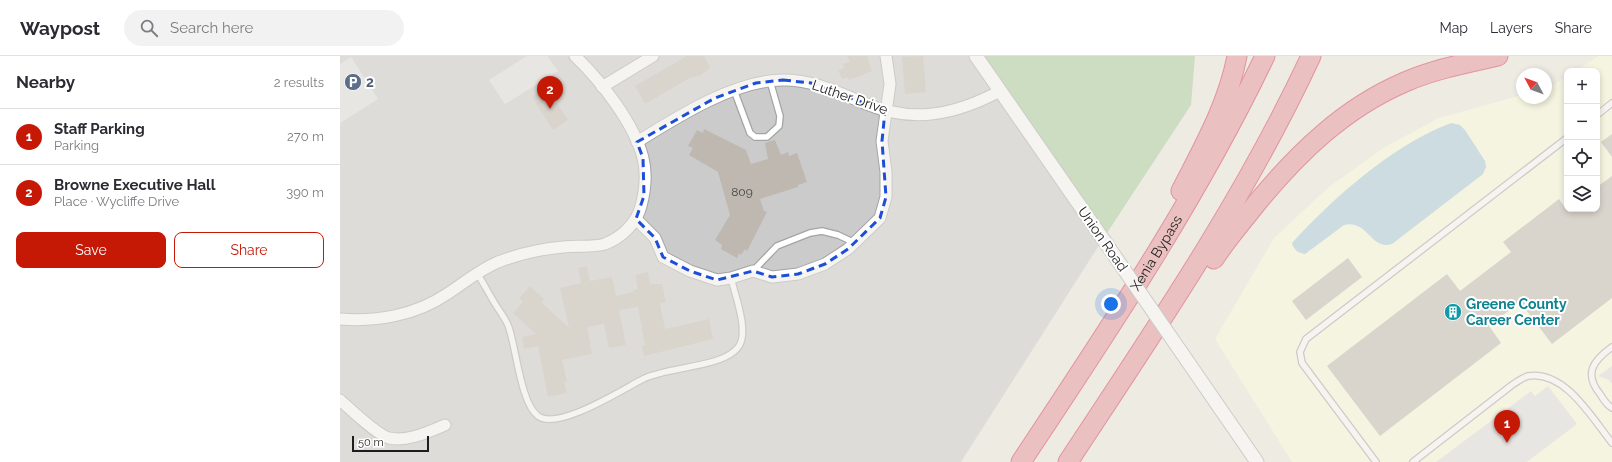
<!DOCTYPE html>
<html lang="en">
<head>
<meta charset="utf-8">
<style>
	body { margin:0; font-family:Raleway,sans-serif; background:#f2f2f3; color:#2b2b33 }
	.controls { position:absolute; right:12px; top:12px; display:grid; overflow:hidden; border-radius:8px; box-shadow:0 2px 6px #0003 }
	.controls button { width:36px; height:36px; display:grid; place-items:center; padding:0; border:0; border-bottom:1px solid #e1e1e2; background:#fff; color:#2b2b33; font:20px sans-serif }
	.compass { position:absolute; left:1176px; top:12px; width:36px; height:36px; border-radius:50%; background:#fff; box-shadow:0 2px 6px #0003; rotate:311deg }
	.scale { position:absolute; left:12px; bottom:10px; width:77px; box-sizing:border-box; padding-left:4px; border:2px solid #1d1d1d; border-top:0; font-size:11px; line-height:14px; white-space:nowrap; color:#1d1d1d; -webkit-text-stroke:3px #fff; paint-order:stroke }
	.you { position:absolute; left:771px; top:248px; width:14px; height:14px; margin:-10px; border:3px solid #fff; border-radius:50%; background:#1a73e8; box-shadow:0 0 0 6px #1a73e833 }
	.badge { display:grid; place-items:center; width:26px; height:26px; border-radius:50%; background:#c51805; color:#fff; font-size:13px; font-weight:700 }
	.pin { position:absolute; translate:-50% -33px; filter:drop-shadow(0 1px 2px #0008) }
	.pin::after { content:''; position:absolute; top:21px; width:14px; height:12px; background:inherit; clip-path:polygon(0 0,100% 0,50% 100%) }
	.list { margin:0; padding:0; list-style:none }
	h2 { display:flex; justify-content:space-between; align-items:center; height:52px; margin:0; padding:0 16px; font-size:17px }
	h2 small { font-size:13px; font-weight:400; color:#7c7c81 }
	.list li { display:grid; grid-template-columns:26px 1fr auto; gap:12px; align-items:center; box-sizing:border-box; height:56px; padding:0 16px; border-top:1px solid #e1e1e2 }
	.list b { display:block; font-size:15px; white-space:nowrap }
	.list p { margin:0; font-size:13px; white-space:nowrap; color:#7c7c81 }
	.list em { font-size:13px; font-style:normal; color:#7c7c81 }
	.actions { display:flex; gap:8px; padding:12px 16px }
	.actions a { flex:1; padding:9px 0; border:1px solid #c51805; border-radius:8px; text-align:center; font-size:14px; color:#c51805 }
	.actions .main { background:#c51805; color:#fff }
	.icon { flex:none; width:22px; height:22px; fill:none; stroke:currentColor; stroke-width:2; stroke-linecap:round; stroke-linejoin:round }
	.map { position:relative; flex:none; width:1272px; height:406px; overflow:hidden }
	header { display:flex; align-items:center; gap:24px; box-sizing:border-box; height:56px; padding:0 20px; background:#fff; border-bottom:1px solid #e1e1e2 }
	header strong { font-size:19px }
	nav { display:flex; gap:22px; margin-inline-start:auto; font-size:14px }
	.search { width:280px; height:36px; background:#f2f2f3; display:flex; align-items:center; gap:10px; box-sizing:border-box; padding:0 14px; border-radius:22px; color:#7c7c81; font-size:15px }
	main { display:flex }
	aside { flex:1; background:#fff }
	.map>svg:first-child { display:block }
	.education { fill:#fbfedc }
	.religious { fill:#cbcbcb }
	.forest { fill:#a3cc99 }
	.parking { fill:#e1e1e1 }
	.water { fill:#a4c9db }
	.building { fill:#beb8b0 }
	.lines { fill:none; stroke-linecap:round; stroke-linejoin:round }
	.service-casing { stroke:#a4a4a4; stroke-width:8 }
	.minor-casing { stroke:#a4a4a4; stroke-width:13 }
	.tertiary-casing { stroke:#a4a4a4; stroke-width:15 }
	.motorway-casing { stroke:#d42853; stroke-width:21 }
	.service { stroke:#fff; stroke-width:5.5 }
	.minor { stroke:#fff; stroke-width:11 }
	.tertiary { stroke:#fff; stroke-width:13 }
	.motorway { stroke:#e48c94; stroke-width:19 }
	.tertiary-bridge-casing { stroke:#a4a4a4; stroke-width:15; stroke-linecap:butt }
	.tertiary-bridge { stroke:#fff; stroke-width:13 }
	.marked { fill:none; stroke:#1d4ed8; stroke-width:3; stroke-dasharray:8 5; stroke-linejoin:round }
	.labels { text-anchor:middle; stroke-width:4; stroke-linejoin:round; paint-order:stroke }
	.number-label { font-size:12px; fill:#454442 }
	.service-label { font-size:14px; font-weight:bold; fill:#4e5e75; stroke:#fff; text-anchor:start }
	.street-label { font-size:14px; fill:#1d1d1d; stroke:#fff }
	.culture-label { font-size:14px; font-weight:bold; fill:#0d838f; stroke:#fff; text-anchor:start }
</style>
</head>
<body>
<header>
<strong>Waypost</strong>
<div class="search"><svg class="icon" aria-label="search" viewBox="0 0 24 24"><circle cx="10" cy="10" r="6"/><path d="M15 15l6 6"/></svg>Search here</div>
<nav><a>Map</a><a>Layers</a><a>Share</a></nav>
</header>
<main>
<aside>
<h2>Nearby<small>2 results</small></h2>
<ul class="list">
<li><span class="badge">1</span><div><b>Staff Parking</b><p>Parking</p></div><em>270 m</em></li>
<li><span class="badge">2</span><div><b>Browne Executive Hall</b><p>Place · Wycliffe Drive</p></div><em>390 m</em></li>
</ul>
<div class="actions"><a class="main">Save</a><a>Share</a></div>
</aside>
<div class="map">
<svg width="1272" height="406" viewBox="0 0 1272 406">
	<rect width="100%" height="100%" fill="#eeebe3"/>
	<path class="education" d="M1258,0H1272V406H952L875,283L934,182L989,131L1045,91L1099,62L1182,39V42H1206V33L1227,21V153H1257V15H1236Z"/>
	<path class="religious" d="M0,0H636L763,183L621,406H0Z"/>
	<path class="forest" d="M637,0H855L851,49L763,183Z"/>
	<g class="parking">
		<path d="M187,0H207L218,15L165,48L149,24Z"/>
		<path d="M11,1L38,43L0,67V8Z"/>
		<path d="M1272,310V328L1269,324L1258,320Z"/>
		<path d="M1208,330L1237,368L1187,406H1096L1191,335L1195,340Z"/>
	</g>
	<path class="water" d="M1111,67L1120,69L1125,74L1145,105L1146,111L1143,118L1052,188C1031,195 1028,163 1004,169L965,198C958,197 953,193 952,187C994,141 1053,89 1111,67Z"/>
	<g class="building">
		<path d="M347,0H364L370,12L358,21L357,20L350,22L305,48L295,30Z"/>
		<path d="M507,0H527L532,15L509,24L508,21L502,23L498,14L504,12L503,8L510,6Z"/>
		<path d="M583,0L586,36L565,38L562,1Z"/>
		<path d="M207,32L228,64L213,74L192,41Z"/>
		<path d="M364,73L406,94L411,108L428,103L425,87L435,84L441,99L448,96L449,100L457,97L467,126L458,129V131L420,143L424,155L427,156L407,195L405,193L401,199L399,197L397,202L381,193L382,189L375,184L390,159L378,116L349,99L353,92L348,90L357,74L363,77Z"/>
		<path d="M1272,78V101L1261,86Z"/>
		<path d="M1272,120V242L1212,288L1180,246L1149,270L1161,287L1040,380L987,310L1107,218L1120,235L1171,196L1163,186L1219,143L1226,153H1257V131Z"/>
		<path d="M1008,202L1022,221L966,264L952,245Z"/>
		<path d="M247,210L250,225L272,221L276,240L293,236V234L298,233L295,219L308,216L310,228H322L326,246L320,247L325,273L369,263L373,283L304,300L302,290L305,289L298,251L279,254L286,289L269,292L264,268L247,271L252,298L222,304L227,326H224L227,337L208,341L198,290L184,293L182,281L196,278L173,257L183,246L179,242L190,230L204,243L201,246L229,272L220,232L241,227L238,212Z"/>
	</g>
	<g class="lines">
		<defs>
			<g id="service">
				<path d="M394,34L410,77L415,81H427L439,70L440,60L430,25"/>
				<path d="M1257,59L1272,47"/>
				<path d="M413,215L437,190L470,177L482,175L498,179L515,187"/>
				<path d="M137,217C144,228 150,240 157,251C161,257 167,265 169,272C176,292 181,348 198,360C218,375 283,333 303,323C328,310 385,312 399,290C409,275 395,239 391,222"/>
				<path d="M1272,291C1254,304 1243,317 1260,338C1263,343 1267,349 1272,352"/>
				<path d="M1036,406L962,307L960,296L966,283L1227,82"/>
				<path d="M1073,406L1172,329C1177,326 1183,321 1188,320C1225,314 1252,362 1272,387"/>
			</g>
			<g id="minor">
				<path d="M262,31L313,0"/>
				<path d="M297,86C337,61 395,24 443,24C474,24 497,36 524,47C572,68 615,59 660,35"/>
				<path d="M296,163L315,182L323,201L350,215L377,224L391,222L413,215L432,221L458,218L485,208L508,193L540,162L546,141V116L542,85L550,28L546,0"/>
				<path d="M0,263C37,266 76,259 107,238C124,227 139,214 158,206C179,198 200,193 223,191C237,189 251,192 265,188C281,182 297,167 301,150C305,135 307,118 303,102C294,67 261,25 235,0"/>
				<path d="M0,344C10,353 37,379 49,382C68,386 88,376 105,369"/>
			</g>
			<g id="tertiary">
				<path d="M636,0L763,183"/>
				<path d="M848,306L917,406"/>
			</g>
			<g id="motorway">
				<path d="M841,135C863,92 888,48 897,0"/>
				<path d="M874,203C886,184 902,166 916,148C958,97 1004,52 1065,26C1095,13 1127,7 1158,0"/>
				<path id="s1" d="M681,406C769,273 856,144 925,0"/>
				<path d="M728,406C815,274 904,144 971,0"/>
			</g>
		</defs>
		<use href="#service" class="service-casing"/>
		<use href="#minor" class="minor-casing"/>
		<use href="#tertiary" class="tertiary-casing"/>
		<use href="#motorway" class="motorway-casing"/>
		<use href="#service" class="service"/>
		<use href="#minor" class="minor"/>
		<use href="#tertiary" class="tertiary"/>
		<use href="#motorway" class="motorway"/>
		<defs>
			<path id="tertiary-bridge" d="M763,183L848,306"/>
		</defs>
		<use href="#tertiary-bridge" class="tertiary-bridge-casing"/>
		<use href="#tertiary-bridge" class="tertiary-bridge"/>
	</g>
	<path d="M0 0H1272V406H0ZM443,24L471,27L545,55L542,85L546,141L540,162L508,193L485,208L458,218L432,221L413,215L377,224L350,215L323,201L315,182L296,163L304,140L303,102L297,86L375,42L416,27Z" fill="#eeebe3" fill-opacity=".55" fill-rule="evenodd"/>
	<path class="marked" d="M443,24L471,27L545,55L542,85L546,141L540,162L508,193L485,208L458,218L432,221L413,215L377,224L350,215L323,201L315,182L296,163L304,140L303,102L297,86L375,42L416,27Z"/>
	<defs>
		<symbol id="parking-disc" viewBox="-11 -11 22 22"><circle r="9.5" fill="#5c6f8a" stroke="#fff"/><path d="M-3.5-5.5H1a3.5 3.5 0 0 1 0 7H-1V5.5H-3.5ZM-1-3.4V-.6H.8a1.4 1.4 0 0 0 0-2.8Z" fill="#fff"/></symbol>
		<symbol id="building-disc" viewBox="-11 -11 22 22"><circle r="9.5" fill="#0f9aa8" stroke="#fff"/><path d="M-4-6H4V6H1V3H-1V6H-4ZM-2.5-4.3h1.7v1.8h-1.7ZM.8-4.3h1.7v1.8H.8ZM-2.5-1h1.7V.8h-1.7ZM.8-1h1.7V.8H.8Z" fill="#fff"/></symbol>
	</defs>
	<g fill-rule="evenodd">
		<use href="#parking-disc" x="3" y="16" width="20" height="20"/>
		<use href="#building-disc" x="1103" y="246" width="20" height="20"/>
	</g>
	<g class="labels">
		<g class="number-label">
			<text x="402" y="140">809</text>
		</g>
		<g class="service-label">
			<text x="26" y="31">2</text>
		</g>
		<g class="street-label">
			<text transform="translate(510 41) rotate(19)" y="5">Luther Drive</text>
			<text transform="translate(763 183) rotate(55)" y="5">Union Road</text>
			<text dy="5" stroke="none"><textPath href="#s1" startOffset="249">Xenia Bypass</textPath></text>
		</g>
		<g class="culture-label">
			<text x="1126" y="253">Greene County<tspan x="1126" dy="16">Career Center</tspan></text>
		</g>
	</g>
</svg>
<div class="controls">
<button>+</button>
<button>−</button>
<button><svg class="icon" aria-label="locate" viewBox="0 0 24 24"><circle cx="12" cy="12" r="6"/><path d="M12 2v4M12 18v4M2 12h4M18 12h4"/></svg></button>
<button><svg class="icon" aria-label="layers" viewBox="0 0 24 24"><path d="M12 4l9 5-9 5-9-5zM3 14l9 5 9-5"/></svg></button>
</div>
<svg class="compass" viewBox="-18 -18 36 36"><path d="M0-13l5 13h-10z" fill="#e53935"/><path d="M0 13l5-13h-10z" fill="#7c7c81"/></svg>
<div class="scale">50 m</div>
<div class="you"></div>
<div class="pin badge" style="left:1167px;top:387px">1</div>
<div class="pin badge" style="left:210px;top:53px">2</div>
</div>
</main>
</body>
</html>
